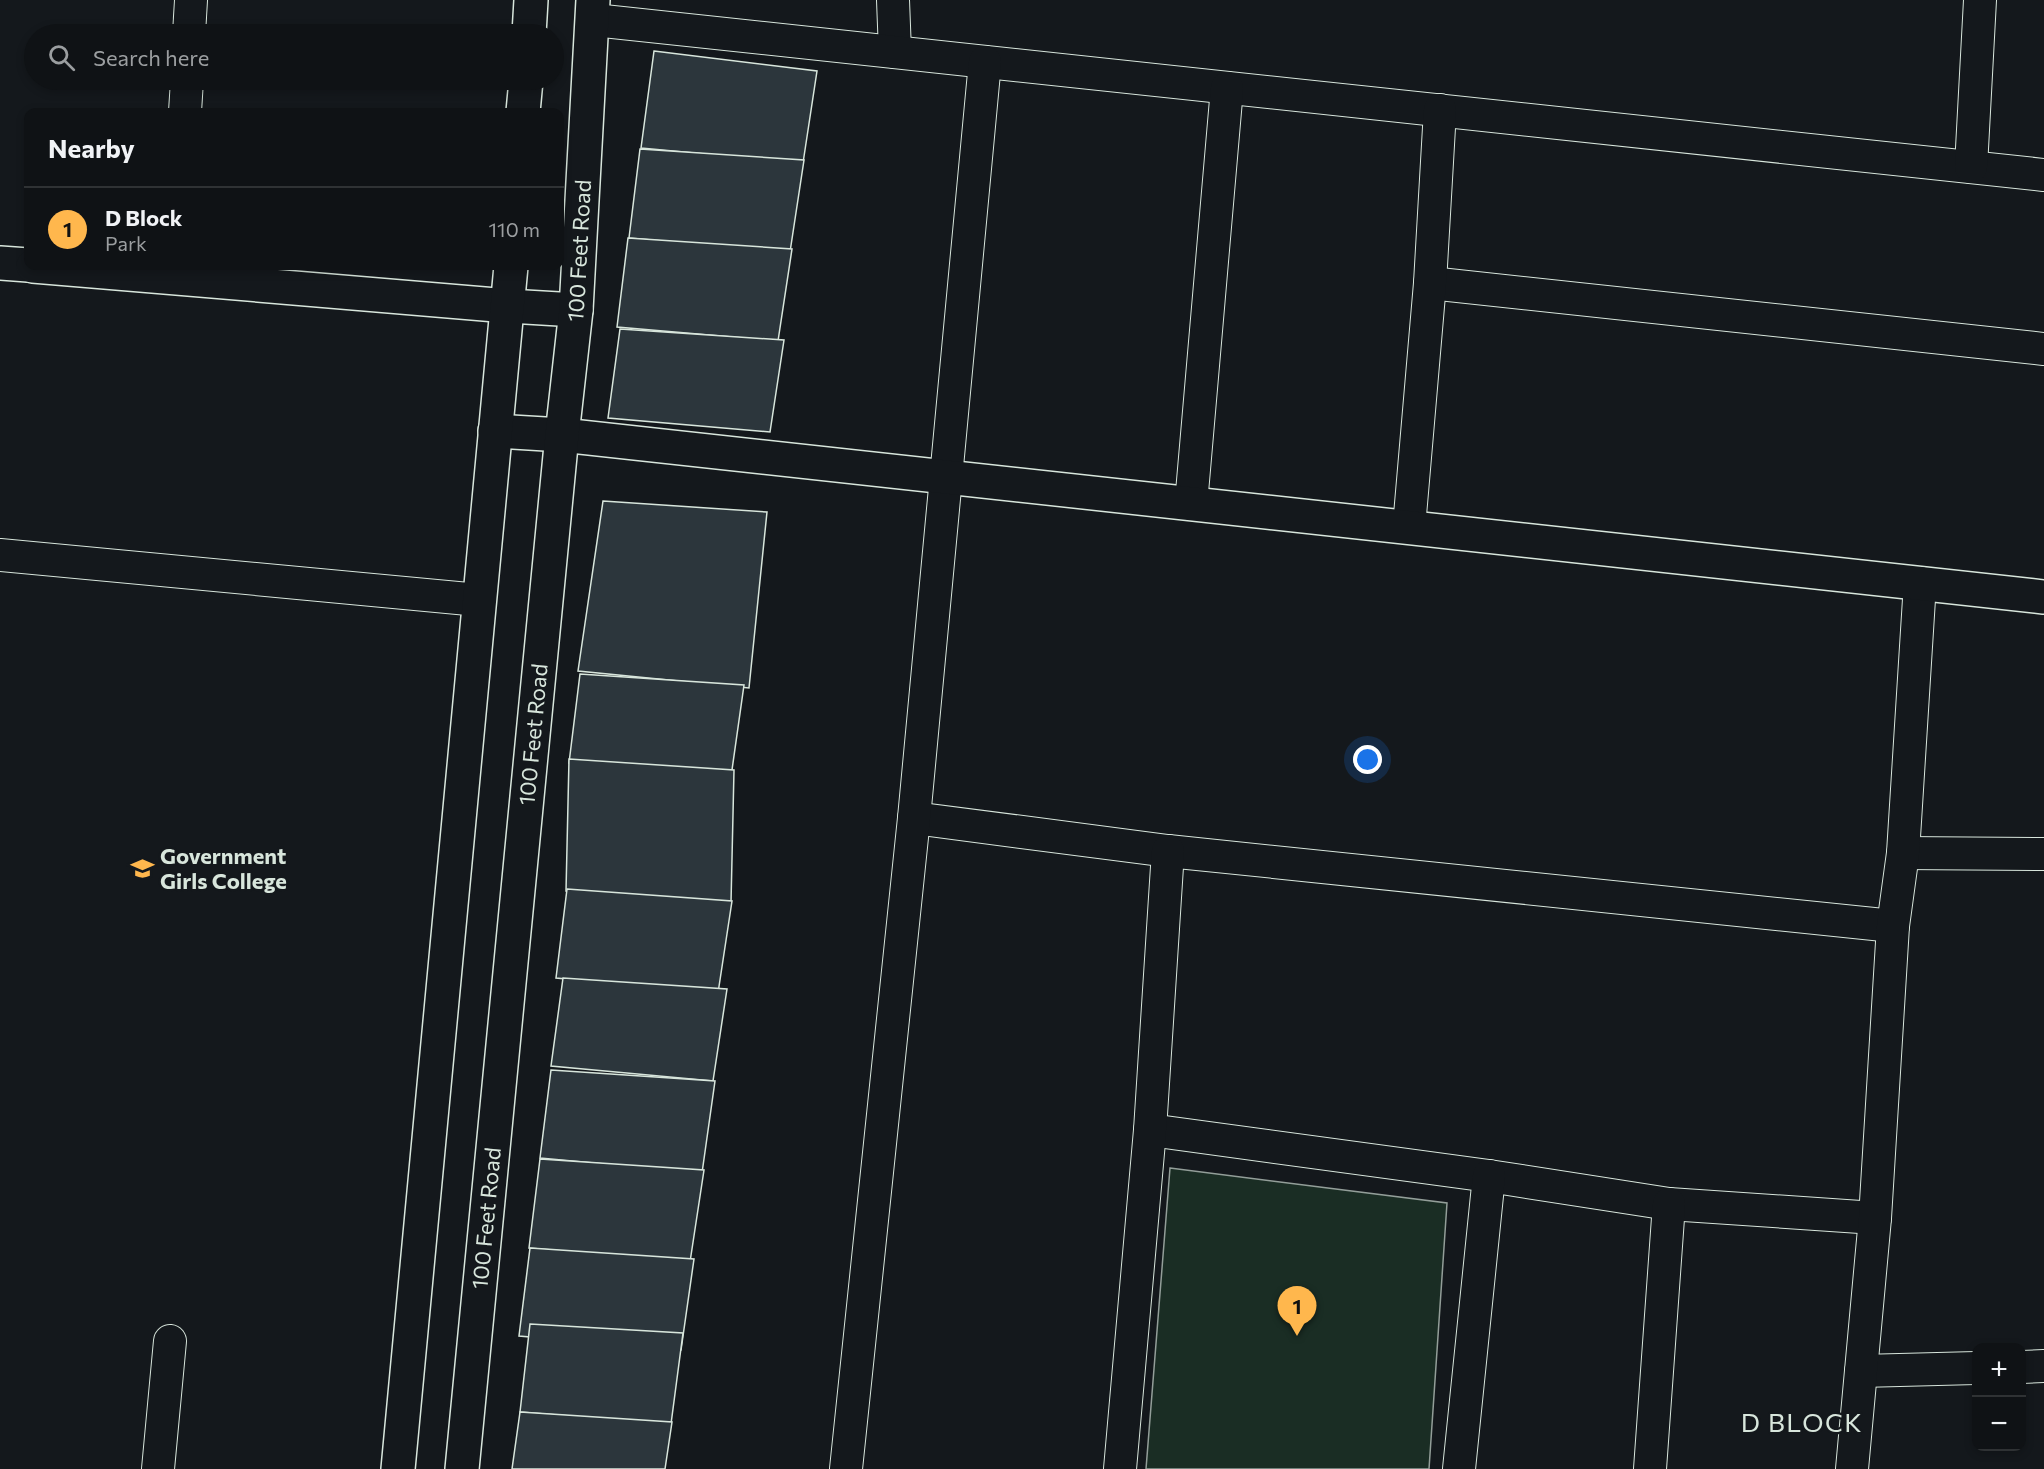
<!DOCTYPE html>
<html lang="en">
<head>
<meta charset="utf-8">
<style>
	body { margin:0; font-family:Commissioner,sans-serif; background:#1d2022; color:#f1f3f6 }
	.controls { position:absolute; right:18px; bottom:18px; display:grid; overflow:hidden; border-radius:12px; box-shadow:0 3px 9px #0003 }
	.controls button { width:54px; height:54px; display:grid; place-items:center; padding:0; border:0; border-bottom:2px solid #2f3234; background:#0f1215; color:#f1f3f6; font:30px sans-serif }
	.you { position:absolute; left:1368px; top:760px; width:21px; height:21px; margin:-15px; border:4px solid #fff; border-radius:50%; background:#1a73e8; box-shadow:0 0 0 9px #1a73e833 }
	.badge { display:grid; place-items:center; width:39px; height:39px; border-radius:50%; background:#ffb74d; color:#111; font-size:20px; font-weight:700 }
	.pin { position:absolute; translate:-50% -50px; filter:drop-shadow(0 2px 3px #0008) }
	.pin::after { content:''; position:absolute; top:32px; width:21px; height:18px; background:inherit; clip-path:polygon(0 0,100% 0,50% 100%) }
	.list { margin:0; padding:0; list-style:none }
	h2 { display:flex; justify-content:space-between; align-items:center; height:78px; margin:0; padding:0 24px; font-size:26px }
	h2 small { font-size:20px; font-weight:400; color:#9b9ea0 }
	.list li { display:grid; grid-template-columns:39px 1fr auto; gap:18px; align-items:center; box-sizing:border-box; height:84px; padding:0 24px; border-top:2px solid #2f3234 }
	.list b { display:block; font-size:22px; white-space:nowrap }
	.list p { margin:0; font-size:20px; white-space:nowrap; color:#9b9ea0 }
	.list em { font-size:20px; font-style:normal; color:#9b9ea0 }
	.icon { flex:none; width:33px; height:33px; fill:none; stroke:currentColor; stroke-width:2; stroke-linecap:round; stroke-linejoin:round }
	.map { position:relative; flex:none; width:2044px; height:1469px; overflow:hidden }
	.search { position:absolute; background:#0f1215; box-shadow:0 3px 9px #0003; left:24px; top:24px; width:540px; height:66px; display:flex; align-items:center; gap:15px; box-sizing:border-box; padding:0 21px; border-radius:33px; color:#9b9ea0; font-size:22px }
	.panel { position:absolute; background:#0f1215; box-shadow:0 3px 9px #0003; left:24px; top:108px; width:540px; height:162px; border-radius:12px }
	.map>svg:first-child { display:block }
	.green { fill:#1a2d24; stroke:#939e99; stroke-width:1.5 }
	.building { fill:#2c363c; stroke:#d8e6dc; stroke-width:1.5 }
	.lines { fill:none; stroke-linecap:round; stroke-linejoin:round }
	.street-casing { stroke:#d8e6dc; stroke-width:34 }
	.secondary-casing { stroke:#d8e6dc; stroke-width:36 }
	.street { stroke:#14181c; stroke-width:32 }
	.secondary { stroke:#14181c; stroke-width:33 }
	.labels { text-anchor:middle; stroke-width:4.5; stroke-linejoin:round; paint-order:stroke }
	.street-label { font-size:22px; fill:#d8e6dc; stroke:#14181c }
	.poi-label { font-size:22px; font-weight:bold; fill:#d8e6dc; stroke:#14181c; text-anchor:start }
	.quarter-label { font-size:26px; letter-spacing:1.5px; fill:#d8e6dc; stroke:#14181c }
</style>
</head>
<body>
<div class="map">
<svg width="2044" height="1469" viewBox="0 0 2044 1469">
	<rect width="100%" height="100%" fill="#14181c"/>
	<path class="green" d="M1170,1168L1447,1203L1429,1469H1146Z"/>
	<g class="building">
		<path d="M654,51L817,71L803,163L641,148Z"/>
		<path d="M640,149L804,160L790,252L629,238Z"/>
		<path d="M628,238L792,249L778,341L617,327Z"/>
		<path d="M620,329L784,340L770,432L608,418Z"/>
		<path d="M603,501L767,512L749,688L578,671Z"/>
		<path d="M580,674L744,685L731,777L569,763Z"/>
		<path d="M569,759L734,770L731,903L566,891Z"/>
		<path d="M567,889L732,901L718,993L556,978Z"/>
		<path d="M563,978L727,989L713,1081L551,1066Z"/>
		<path d="M551,1070L715,1081L702,1173L540,1158Z"/>
		<path d="M540,1159L704,1170L690,1262L529,1248Z"/>
		<path d="M530,1248L694,1259L681,1350L519,1336Z"/>
		<path d="M530,1324L683,1333L671,1424L520,1412Z"/>
		<path d="M520,1412L672,1422L665,1469H512Z"/>
	</g>
	<g class="lines">
		<defs>
			<g id="street">
				<path d="M893,0L895,52"/>
				<path d="M594,20L2044,175"/>
				<path d="M189,34L191,0"/>
				<path d="M185,112L187,80"/>
				<path d="M1971,167L1980,0"/>
				<path d="M1430,283L2044,349"/>
				<path d="M1191,504L1227,88"/>
				<path d="M1409,527L1430,283L1440,110"/>
				<path d="M0,555L479,600"/>
				<path d="M914,818L1168,851L1893,926"/>
				<path d="M1903,853L2044,854"/>
				<path d="M1150,1130L1489,1176L1669,1204L1875,1218"/>
				<path d="M2022,1367L2044,1366"/>
				<path d="M1861,1371L1976,1368"/>
				<path d="M158,1469L170,1341"/>
				<path d="M846,1469L914,818L985,62"/>
				<path d="M1120,1469L1150,1130L1168,851"/>
				<path d="M1459,1469L1489,1176"/>
				<path d="M1650,1469L1669,1204"/>
				<path d="M1852,1469L1875,1218L1893,926L1903,853L1920,583"/>
			</g>
			<g id="secondary">
				<path d="M529,34L531,0"/>
				<path d="M523,112L526,80"/>
				<path d="M0,263L28,265"/>
				<path d="M33,266L508,306L576,310"/>
				<path d="M495,431L562,435L2044,597"/>
				<path d="M398,1469L511,266"/>
				<path id="s1" d="M462,1469L562,435L576,310L593,0"/>
			</g>
		</defs>
		<use href="#street" class="street-casing"/>
		<use href="#secondary" class="secondary-casing"/>
		<use href="#street" class="street"/>
		<use href="#secondary" class="secondary"/>
	</g>
	<defs>
		<symbol id="school-bare" viewBox="-9 -9 18 18"><path d="M0-5L7-2L0 1L-7-2ZM-4 1L0 2.5L4 1V4Q0 6-4 4Z" fill="#ffb74d" stroke="#14181c" stroke-width="2.5" paint-order="stroke"/></symbol>
	</defs>
	<g fill-rule="evenodd">
		<use href="#school-bare" x="126" y="852" width="33" height="33"/>
	</g>
	<g class="labels">
		<g class="street-label">
			<text dy="8" stroke="none"><textPath href="#s1" startOffset="1224">100 Feet Road</textPath></text>
			<text dy="8" stroke="none"><textPath href="#s1" startOffset="738">100 Feet Road</textPath></text>
			<text dy="8" stroke="none"><textPath href="#s1" startOffset="252">100 Feet Road</textPath></text>
		</g>
		<g class="poi-label">
			<text x="160" y="864">Government<tspan x="160" dy="25">Girls College</tspan></text>
		</g>
		<g class="quarter-label">
			<text x="1802" y="1432">D BLOCK</text>
		</g>
	</g>
</svg>
<div class="controls">
<button>+</button>
<button>−</button>
</div>
<div class="you"></div>
<div class="pin badge" style="left:1297px;top:1336px">1</div>
<div class="search"><svg class="icon" aria-label="search" viewBox="0 0 24 24"><circle cx="10" cy="10" r="6"/><path d="M15 15l6 6"/></svg>Search here</div>
<section class="panel">
<h2>Nearby<small></small></h2>
<ul class="list">
<li><span class="badge">1</span><div><b>D Block</b><p>Park</p></div><em>110 m</em></li>
</ul>
</section>
</div>
</body>
</html>
